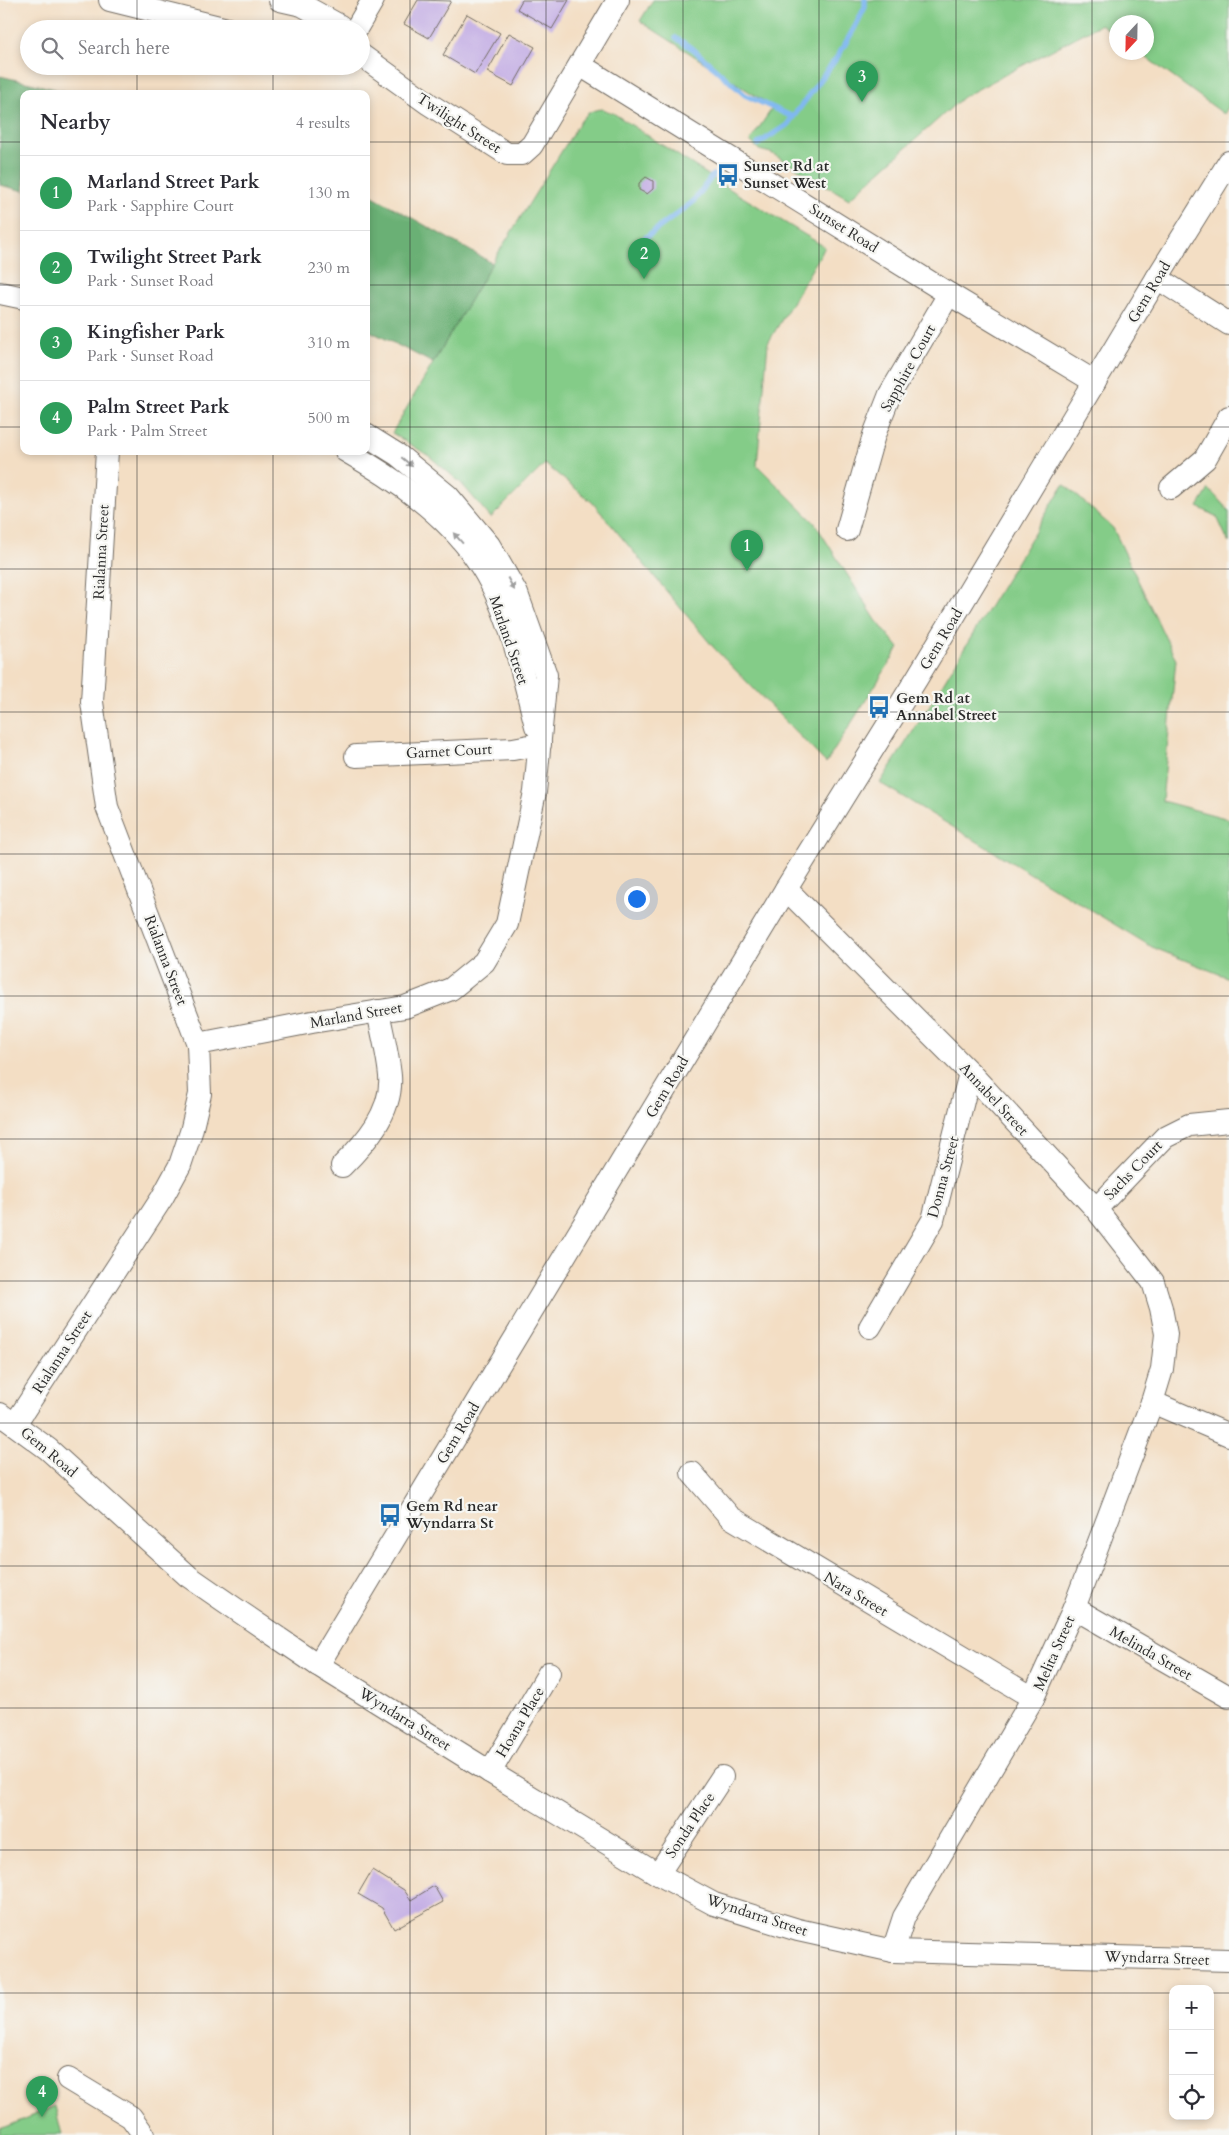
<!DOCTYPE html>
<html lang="en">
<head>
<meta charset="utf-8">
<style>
	body { margin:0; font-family:Cardo,serif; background:#f2f2f3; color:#2b2b33 }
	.controls { position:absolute; right:15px; bottom:15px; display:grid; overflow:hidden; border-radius:10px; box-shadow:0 2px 8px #0003 }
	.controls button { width:45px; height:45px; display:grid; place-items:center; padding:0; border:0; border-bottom:1px solid #e1e1e2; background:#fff; color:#2b2b33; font:25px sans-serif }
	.compass { position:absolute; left:1109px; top:15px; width:45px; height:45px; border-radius:50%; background:#fff; box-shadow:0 2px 8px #0003; rotate:202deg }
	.you { position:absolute; left:636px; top:898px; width:18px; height:18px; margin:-12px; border:4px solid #fff; border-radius:50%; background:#1a73e8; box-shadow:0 0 0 8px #1a73e833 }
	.badge { display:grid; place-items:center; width:32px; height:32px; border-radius:50%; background:#b45309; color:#fff; font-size:16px; font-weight:700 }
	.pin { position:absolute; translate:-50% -41px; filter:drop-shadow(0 1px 2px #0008) }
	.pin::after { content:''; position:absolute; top:26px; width:18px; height:15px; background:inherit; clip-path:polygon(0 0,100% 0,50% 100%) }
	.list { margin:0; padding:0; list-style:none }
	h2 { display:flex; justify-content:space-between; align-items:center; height:65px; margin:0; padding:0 20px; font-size:21px }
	h2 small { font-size:16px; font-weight:400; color:#7c7c81 }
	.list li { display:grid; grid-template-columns:32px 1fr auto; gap:15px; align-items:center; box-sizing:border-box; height:75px; padding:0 20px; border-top:1px solid #e1e1e2 }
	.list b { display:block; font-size:19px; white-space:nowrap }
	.list p { margin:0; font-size:16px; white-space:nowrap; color:#7c7c81 }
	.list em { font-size:16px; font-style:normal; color:#7c7c81 }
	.icon { flex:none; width:28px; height:28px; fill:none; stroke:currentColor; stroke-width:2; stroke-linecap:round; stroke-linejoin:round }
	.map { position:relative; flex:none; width:1229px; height:2135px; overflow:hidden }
	.search { position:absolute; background:#fff; box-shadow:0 2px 8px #0003; left:20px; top:20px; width:350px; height:55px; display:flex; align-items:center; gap:12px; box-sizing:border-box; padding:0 18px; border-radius:28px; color:#7c7c81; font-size:19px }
	.panel { position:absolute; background:#fff; box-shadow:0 2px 8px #0003; left:20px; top:90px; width:350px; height:365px; border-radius:10px }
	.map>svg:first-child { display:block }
	.green { fill:#84cc88; stroke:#587c5a }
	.forest { fill:#6bb074; stroke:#4b6e50 }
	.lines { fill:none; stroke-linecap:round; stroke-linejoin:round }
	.stream { stroke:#80b8f0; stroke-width:5.5 }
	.building { fill:#c2ace4 }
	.minor-casing { stroke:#716a61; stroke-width:24 }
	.minor { stroke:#fff; stroke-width:22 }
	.oneway { fill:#a0a0a0 }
	.grid { fill:none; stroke:#2b2b2b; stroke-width:1; stroke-opacity:0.55 }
	.labels { text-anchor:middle; stroke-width:4.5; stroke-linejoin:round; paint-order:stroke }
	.street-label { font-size:15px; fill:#2b2b2b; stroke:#f6f6f2 }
	.poi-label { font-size:15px; font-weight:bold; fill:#2b2b2b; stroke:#f6f6f2; text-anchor:start }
</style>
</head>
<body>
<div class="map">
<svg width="1229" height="2135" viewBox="0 0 1229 2135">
	<rect width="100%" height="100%" fill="#f6f6f2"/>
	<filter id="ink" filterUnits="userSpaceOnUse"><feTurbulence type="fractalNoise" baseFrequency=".02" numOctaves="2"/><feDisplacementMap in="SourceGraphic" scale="10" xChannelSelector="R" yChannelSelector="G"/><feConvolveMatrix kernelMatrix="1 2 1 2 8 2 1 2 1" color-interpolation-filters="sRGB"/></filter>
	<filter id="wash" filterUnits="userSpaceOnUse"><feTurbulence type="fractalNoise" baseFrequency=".0096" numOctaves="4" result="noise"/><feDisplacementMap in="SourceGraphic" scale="20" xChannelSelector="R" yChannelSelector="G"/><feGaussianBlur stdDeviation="1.12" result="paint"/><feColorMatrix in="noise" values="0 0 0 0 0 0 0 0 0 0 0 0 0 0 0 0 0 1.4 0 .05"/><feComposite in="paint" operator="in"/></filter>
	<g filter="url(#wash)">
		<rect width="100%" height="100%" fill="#f3dec4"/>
		<g class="green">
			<path d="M653,0H1229V106L1224,114L1140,53L1146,52V22H1116V36L1101,24L963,97L849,199L771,153L759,150L750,141L773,107L640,21Z"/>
			<path d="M602,109L613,113L736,193L825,247L768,343L757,465L814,522L876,620L899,648L826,763L714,648L592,502L545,464L491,518L461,483L429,456L392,433L492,263L578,125C585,115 589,110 602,109Z"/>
			<path d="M1064,484L1113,528L1176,660L1162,801L1229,819V978L1152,947L880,783L933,700Z"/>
			<path d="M1209,489L1229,511V543L1217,517L1198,507Z"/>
			<path d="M55,2106L62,2135H0V2129Z"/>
		</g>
		<g class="forest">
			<path d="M0,76L76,94H24V191L0,185Z"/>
			<path d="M366,192L492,263L433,363L366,329Z"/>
		</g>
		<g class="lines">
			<g class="stream">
				<path d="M676,38L693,49L745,95L793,117"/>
				<path d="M758,144L787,125L838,56L855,27L865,7V0"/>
				<path d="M645,238L693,202L713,175"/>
			</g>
		</g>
		<g id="blocks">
			<g class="building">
				<path d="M418,0L451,1L429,38L404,24Z"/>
				<path d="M522,0H569L552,29L517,9Z"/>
				<path d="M467,14L500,33L475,74L443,55Z"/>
				<path d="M509,33L535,47L513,86L487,72Z"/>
				<path d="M646,177L653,181V189L647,194L639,190V183Z"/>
				<path d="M372,1870L404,1890L411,1900L434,1886L443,1902L394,1929L382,1908L358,1894Z"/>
			</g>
		</g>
	</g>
	<g filter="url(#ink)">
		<use href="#blocks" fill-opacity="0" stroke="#716a61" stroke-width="1"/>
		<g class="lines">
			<defs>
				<g id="minor">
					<path d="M110,0L227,29"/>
					<path d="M280,0L302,5L340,26L342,29"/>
					<path d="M356,29L373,0"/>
					<path d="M361,55L429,104L507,154H522L532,145L618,0"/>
					<path d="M580,65L949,294L1095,382"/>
					<path d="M1157,278L1229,324"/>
					<path d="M0,293L24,298"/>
					<path d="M346,451C395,479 445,513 477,560C509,606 522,672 536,726"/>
					<path d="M1171,488L1205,459L1229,417"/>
					<path d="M847,530L874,435L890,394L949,294"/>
					<path d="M356,756L513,749L540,744"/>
					<path d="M786,889L970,1073L1096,1209L1153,1282L1161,1308L1166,1334L1162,1369L1152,1402L1074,1608L1033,1698L904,1917L893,1951"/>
					<path d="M198,1044L312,1022L405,1007L451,989L484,962L507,924L535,792L546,675L517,594L489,545L448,496L398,455L366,435"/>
					<path d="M342,1166C365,1143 393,1112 390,1076C388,1054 382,1032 378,1011"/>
					<path d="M1096,1209L1165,1137L1189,1125L1229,1121"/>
					<path d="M870,1327L933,1220L970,1073"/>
					<path d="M1152,1402L1229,1435"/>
					<path d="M0,1414L48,1449L188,1576L243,1614L318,1665L490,1772L658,1874L714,1904L798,1930L893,1951L1229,1960"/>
					<path d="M15,1424L162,1198L180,1165L191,1132L200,1094L198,1044L107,807L92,702L107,451"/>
					<path d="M692,1473L730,1517L1033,1698"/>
					<path d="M1074,1608L1229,1697"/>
					<path d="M318,1665L786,889L917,678L1157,278L1229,162"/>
					<path d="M490,1772L549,1673"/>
					<path d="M658,1874L722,1777"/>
					<path d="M68,2079L131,2117L144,2135"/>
				</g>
			</defs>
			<use href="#minor" class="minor-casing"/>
			<use href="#minor" class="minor"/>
		</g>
		<defs><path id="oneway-solid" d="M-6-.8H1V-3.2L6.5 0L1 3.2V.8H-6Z" transform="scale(1.25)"/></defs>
		<g class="oneway">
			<use href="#oneway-solid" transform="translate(407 462) rotate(40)"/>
			<use href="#oneway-solid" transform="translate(458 538) rotate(-131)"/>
			<use href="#oneway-solid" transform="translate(511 584) rotate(61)"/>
		</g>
	</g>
	<path class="grid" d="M137,0V29M273,0V29M410,0V2135M546,0V2135M683,0V2135M819,0V2135M956,0V2135M1092,0V2135M137,66V94M273,66V94M0,142H24M366,142H1229M0,285H24M366,285H1229M0,427H24M366,427H1229M137,451V2135M273,451V2135M0,569H1229M0,712H1229M0,854H1229M0,996H1229M0,1139H1229M0,1281H1229M0,1423H1229M0,1566H1229M0,1708H1229M0,1850H1229M0,1993H1173M1210,1993H1229"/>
	<defs>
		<symbol id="bus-bare" viewBox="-9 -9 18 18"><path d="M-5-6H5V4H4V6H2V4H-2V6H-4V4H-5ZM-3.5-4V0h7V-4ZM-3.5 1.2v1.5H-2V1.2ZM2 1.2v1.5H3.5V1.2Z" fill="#1f6fb2" stroke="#f6f6f2" stroke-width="2.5" paint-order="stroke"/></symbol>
	</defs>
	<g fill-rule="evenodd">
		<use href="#bus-bare" x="712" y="159" width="32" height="32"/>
		<use href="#bus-bare" x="863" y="691" width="32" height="32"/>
		<use href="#bus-bare" x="374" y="1499" width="32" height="32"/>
	</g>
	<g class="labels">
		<g class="street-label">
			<text transform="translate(459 123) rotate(33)" y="5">Twilight Street</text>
			<text transform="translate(844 228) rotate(32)" y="5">Sunset Road</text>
			<text transform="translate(1149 292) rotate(-59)" y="5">Gem Road</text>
			<text transform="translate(908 368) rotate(-61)" y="5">Sapphire Court</text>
			<text transform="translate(101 552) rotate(-87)" y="5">Rialanna Street</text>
			<text transform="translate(941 639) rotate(-59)" y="5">Gem Road</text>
			<text transform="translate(509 640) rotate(71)" y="5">Marland Street</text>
			<text transform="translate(449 751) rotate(-3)" y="5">Garnet Court</text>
			<text transform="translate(166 960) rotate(69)" y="5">Rialanna Street</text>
			<text transform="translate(356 1015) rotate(-10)" y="5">Marland Street</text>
			<text transform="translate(667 1087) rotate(-59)" y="5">Gem Road</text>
			<text transform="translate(994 1099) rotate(47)" y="5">Annabel Street</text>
			<text transform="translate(1133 1170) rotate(-46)" y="5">Sachs Court</text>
			<text transform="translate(943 1177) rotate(-75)" y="5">Donna Street</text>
			<text transform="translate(62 1352) rotate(-57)" y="5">Rialanna Street</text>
			<text transform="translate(458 1433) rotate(-59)" y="5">Gem Road</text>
			<text transform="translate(49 1452) rotate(40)" y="5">Gem Road</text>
			<text transform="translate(856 1594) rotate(31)" y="5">Nara Street</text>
			<text transform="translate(1054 1653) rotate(-66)" y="5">Melita Street</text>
			<text transform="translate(1151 1653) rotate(30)" y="5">Melinda Street</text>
			<text transform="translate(405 1719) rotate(32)" y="5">Wyndarra Street</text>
			<text transform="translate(520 1722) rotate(-59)" y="5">Hoana Place</text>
			<text transform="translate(690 1825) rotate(-56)" y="5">Sonda Place</text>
			<text transform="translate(757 1915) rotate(18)" y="5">Wyndarra Street</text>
			<text transform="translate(1157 1958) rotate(2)" y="5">Wyndarra Street</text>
		</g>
		<g class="poi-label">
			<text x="744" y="171">Sunset Rd at<tspan x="744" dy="17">Sunset West</tspan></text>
			<text x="896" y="703">Gem Rd at<tspan x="896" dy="17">Annabel Street</tspan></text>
			<text x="406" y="1511">Gem Rd near<tspan x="406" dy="17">Wyndarra St</tspan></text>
		</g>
	</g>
</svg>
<div class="controls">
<button>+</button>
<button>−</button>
<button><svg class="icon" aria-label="locate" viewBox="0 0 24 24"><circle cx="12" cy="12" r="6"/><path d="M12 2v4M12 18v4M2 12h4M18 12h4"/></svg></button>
</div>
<svg class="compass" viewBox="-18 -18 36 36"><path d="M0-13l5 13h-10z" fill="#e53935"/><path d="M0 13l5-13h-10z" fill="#7c7c81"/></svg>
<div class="you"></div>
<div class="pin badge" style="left:747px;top:571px;background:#2e9e5b">1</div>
<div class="pin badge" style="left:644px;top:279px;background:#2e9e5b">2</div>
<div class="pin badge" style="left:862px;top:102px;background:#2e9e5b">3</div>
<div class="pin badge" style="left:42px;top:2117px;background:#2e9e5b">4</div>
<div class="search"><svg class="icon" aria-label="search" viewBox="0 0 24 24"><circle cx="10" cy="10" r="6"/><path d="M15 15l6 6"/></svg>Search here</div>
<section class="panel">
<h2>Nearby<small>4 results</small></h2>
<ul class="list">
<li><span class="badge" style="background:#2e9e5b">1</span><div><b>Marland Street Park</b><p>Park · Sapphire Court</p></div><em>130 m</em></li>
<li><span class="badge" style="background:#2e9e5b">2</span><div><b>Twilight Street Park</b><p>Park · Sunset Road</p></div><em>230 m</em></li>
<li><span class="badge" style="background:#2e9e5b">3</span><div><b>Kingfisher Park</b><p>Park · Sunset Road</p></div><em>310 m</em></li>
<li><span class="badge" style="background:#2e9e5b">4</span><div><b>Palm Street Park</b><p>Park · Palm Street</p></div><em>500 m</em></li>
</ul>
</section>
</div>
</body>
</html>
